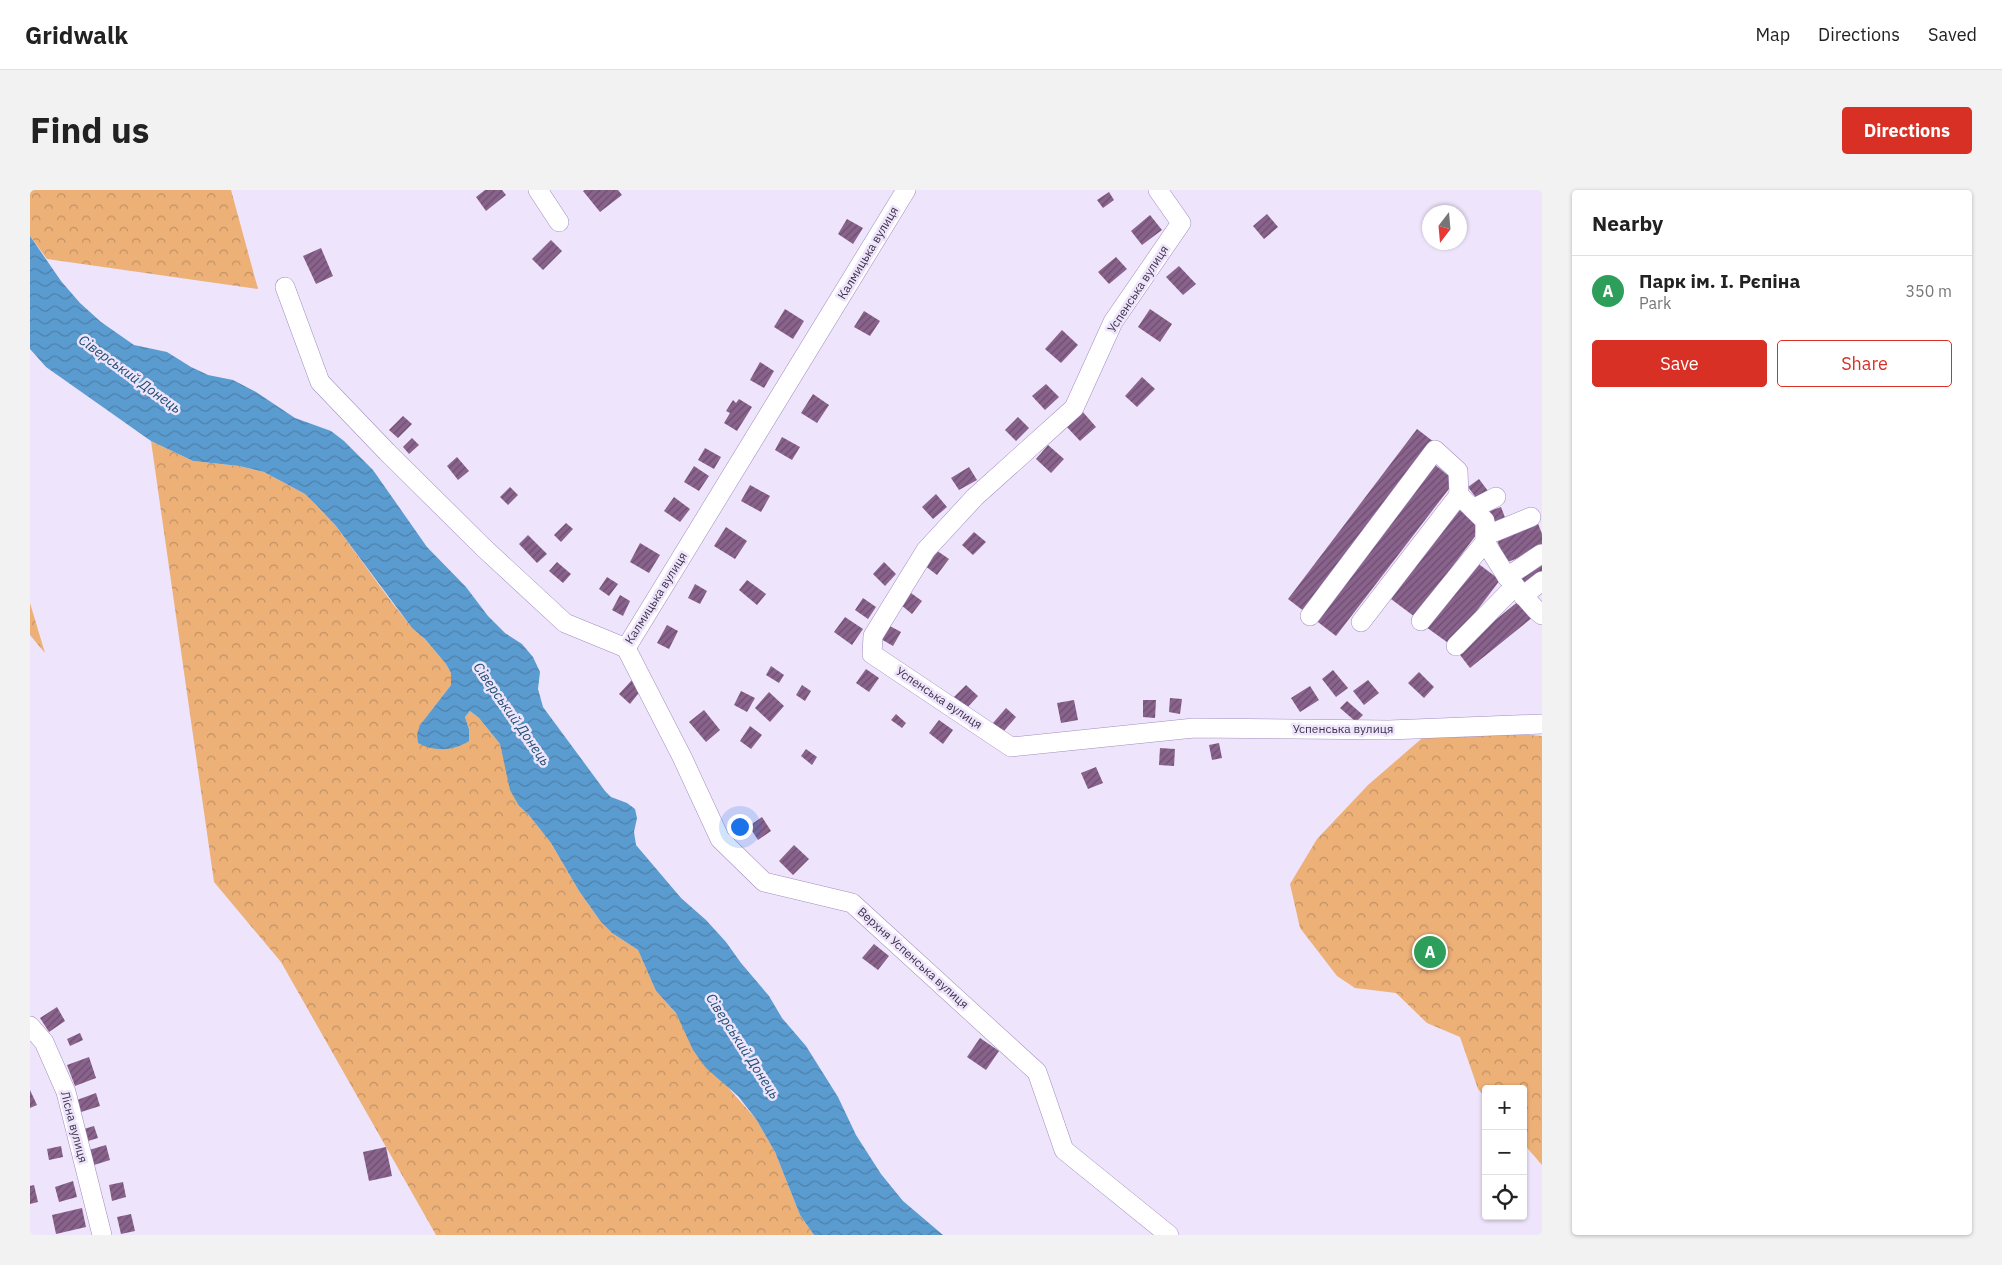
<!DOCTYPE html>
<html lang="en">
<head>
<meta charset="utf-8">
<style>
	body { margin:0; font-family:"IBM Plex Sans",sans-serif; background:#f2f2f2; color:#222 }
	.controls { position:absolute; right:15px; bottom:15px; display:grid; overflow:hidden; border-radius:5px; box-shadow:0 1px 4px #0004 }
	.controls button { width:45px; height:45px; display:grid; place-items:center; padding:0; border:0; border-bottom:1px solid #e0e0e0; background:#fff; color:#222; font:25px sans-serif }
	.compass { position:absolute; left:1392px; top:15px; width:45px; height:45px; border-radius:50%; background:#fff; box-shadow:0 1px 4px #0004; rotate:196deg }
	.you { position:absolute; left:709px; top:636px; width:18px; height:18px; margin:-12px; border:4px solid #fff; border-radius:50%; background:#1a73e8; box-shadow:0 0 0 8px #1a73e833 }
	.badge { display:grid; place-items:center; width:32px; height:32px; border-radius:50%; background:#d93025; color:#fff; font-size:16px; font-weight:700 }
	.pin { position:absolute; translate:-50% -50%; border:2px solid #fff; box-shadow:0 1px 5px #0006 }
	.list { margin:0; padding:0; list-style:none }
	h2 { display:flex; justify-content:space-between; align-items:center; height:65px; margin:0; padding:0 20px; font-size:21px }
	h2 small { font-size:16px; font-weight:400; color:#767676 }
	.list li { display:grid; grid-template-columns:32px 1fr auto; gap:15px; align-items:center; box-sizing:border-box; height:70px; padding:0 20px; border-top:1px solid #e0e0e0 }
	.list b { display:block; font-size:19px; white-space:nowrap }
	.list p { margin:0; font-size:16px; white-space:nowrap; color:#767676 }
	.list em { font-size:16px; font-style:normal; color:#767676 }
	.actions { display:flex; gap:10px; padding:15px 20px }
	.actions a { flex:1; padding:11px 0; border:1px solid #d93025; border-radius:5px; text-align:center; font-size:18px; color:#d93025 }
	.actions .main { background:#d93025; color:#fff }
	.icon { flex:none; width:28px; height:28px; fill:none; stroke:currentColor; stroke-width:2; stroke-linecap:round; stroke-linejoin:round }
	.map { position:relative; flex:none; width:1512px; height:1045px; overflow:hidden; border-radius:5px }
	header { display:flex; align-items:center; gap:30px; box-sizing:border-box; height:70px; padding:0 25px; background:#fff; border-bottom:1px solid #e0e0e0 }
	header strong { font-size:24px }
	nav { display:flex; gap:28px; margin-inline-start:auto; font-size:18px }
	.intro { display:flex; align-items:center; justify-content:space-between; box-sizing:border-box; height:120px; padding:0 30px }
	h1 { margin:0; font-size:35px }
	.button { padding:12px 22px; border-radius:5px; background:#d93025; color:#fff; font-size:18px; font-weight:700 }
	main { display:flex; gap:30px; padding:0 30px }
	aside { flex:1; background:#fff; border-radius:5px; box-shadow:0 1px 4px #0004 }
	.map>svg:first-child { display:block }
	.forest { fill:url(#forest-crowns) }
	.water { fill:url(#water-waves) }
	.building { fill:url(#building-hatch) }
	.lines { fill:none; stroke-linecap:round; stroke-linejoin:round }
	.minor-casing { stroke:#a38cc0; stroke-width:20 }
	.minor { stroke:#fff; stroke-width:19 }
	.labels { text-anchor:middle; stroke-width:5; stroke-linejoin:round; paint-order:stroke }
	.street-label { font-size:12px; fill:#3e344a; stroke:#eee4fb }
	.water-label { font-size:14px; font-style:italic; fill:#1d4d71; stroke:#eee4fb }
</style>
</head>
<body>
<header>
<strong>Gridwalk</strong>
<nav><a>Map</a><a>Directions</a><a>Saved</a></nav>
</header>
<div class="intro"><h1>Find us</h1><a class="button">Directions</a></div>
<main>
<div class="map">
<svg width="1512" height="1045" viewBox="0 0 1512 1045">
	<defs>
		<pattern id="forest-crowns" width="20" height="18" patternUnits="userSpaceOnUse" patternTransform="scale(1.25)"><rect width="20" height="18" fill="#edb178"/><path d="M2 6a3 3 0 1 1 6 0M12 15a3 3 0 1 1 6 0" fill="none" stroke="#c19164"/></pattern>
		<pattern id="water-waves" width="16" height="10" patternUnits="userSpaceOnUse" patternTransform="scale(1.25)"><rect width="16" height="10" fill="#5b9cd0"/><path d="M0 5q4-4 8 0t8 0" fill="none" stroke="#4d80ab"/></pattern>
		<pattern id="building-hatch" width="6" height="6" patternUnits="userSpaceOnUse" patternTransform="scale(1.25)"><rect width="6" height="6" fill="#8a638d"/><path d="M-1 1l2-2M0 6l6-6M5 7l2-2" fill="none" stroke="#6c4e6f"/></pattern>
	</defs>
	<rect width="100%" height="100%" fill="#eee4fb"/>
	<g class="forest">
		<path d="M0,0H201L228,99L17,69L0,46Z"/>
		<path d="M121,251L163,271L209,276L234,282L275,304L306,336L360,410L382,438L395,449L416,474L421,483V495L390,535L439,539L435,527L440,521L449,528L470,554L477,583L489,616L498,624L521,653L549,701L571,732L582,743L608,760L626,801L646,823L654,839L694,893L726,929L745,962L770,1025L784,1045H406L251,772L184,692Z"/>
		<path d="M0,413L15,463L0,445Z"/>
		<path d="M1405,537L1512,546V975L1493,953V899H1456V908L1448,899L1430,847L1397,833L1366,803L1325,798L1307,786L1270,738L1260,694L1287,649L1338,595Z"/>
	</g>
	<path class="water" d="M0,46L31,91L50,113L71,132L104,155L137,162L161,177L178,185L203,190L226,202L265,228L301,241L314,251L343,280L397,357L436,397L458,426L475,443L492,454L503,467L510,482L508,499L513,517L575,601L581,607L597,613L605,619L607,628L604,642L606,655L651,708L676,730L696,752L711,773L739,806L752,828L776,856L808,907L826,945L851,984L873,1011L913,1045H784L770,1025L745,962L726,929L708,906L676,878L663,860L646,823L626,801L608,760L582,743L571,732L549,701L521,653L498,624L489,616L480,600L470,554L449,528L440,521L435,527L439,539V551C424,561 404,562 388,553L387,544L390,535L421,495V483L416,474L395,449L382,438L306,336L289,318L275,304L234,282L209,276L163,271L121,251L16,177L0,159Z"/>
	<g class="building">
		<path d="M455,0H472L476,5L456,21L446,7Z"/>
		<path d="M555,0H588L592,5L570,22L553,1Z"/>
		<path d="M1079,2L1084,10L1073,18L1067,10Z"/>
		<path d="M1237,24L1248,37L1234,49L1223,36Z"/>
		<path d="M1120,25L1132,40L1112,55L1101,41Z"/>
		<path d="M817,29L833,38L823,54L808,44Z"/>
		<path d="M521,50L532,61L513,80L502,69Z"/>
		<path d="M291,58L303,86L286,94L273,66Z"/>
		<path d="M1086,67L1097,79L1079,94L1068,82Z"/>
		<path d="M1149,76L1166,94L1153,105L1136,87Z"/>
		<path d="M755,119L774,131L763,149L744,137Z"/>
		<path d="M1120,119L1142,134L1130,152L1108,137Z"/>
		<path d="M834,121L850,131L840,146L824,137Z"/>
		<path d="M1032,140L1048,155L1031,173L1015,159Z"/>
		<path d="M730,172L744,181L734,198L720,190Z"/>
		<path d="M1112,187L1125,199L1107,217L1095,206Z"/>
		<path d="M1016,194L1029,207L1015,220L1002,206Z"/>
		<path d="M783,204L799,215L787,233L771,223Z"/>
		<path d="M709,209L722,217L707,241L694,233L700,223L696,221L703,210L706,213Z"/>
		<path d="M1052,221L1066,237L1050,251L1035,235Z"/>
		<path d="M373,226L382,234L368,248L359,240Z"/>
		<path d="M988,227L999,238L986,251L975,240Z"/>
		<path d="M1387,239L1404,252L1275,422L1258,409Z"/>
		<path d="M752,247L770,257L762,270L745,260Z"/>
		<path d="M382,248L389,255L379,264L373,257Z"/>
		<path d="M1018,255L1034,269L1021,283L1006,269Z"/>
		<path d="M675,258L691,267L684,279L668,270Z"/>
		<path d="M427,267L439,281L428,290L417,276Z"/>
		<path d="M1404,274L1425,291L1306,446L1284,429Z"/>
		<path d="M664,276L679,286L669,301L654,292Z"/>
		<path d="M939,277L947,290L929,300L921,288Z"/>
		<path d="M1449,289L1458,301L1447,309L1438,297Z"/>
		<path d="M720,295L740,306L731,322L711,311Z"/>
		<path d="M480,297L488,305L478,315L470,307Z"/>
		<path d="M906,304L917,317L903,329L892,317Z"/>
		<path d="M644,307L660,319L650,332L634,321Z"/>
		<path d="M1471,317L1476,330L1461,335L1457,322Z"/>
		<path d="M1428,319L1452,337L1385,427L1361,409Z"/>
		<path d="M1507,331L1512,344V359L1475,373L1466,347Z"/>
		<path d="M536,333L543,339L531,352L524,345Z"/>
		<path d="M696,337L717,351L705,369L684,356Z"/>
		<path d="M944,342L956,352L943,365L932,355Z"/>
		<path d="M498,345L517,364L507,373L489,354Z"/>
		<path d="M610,353L630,365L619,383L600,372Z"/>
		<path d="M906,360L919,369L907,385L894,375Z"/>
		<path d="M527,372L541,384L533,393L519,381Z"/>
		<path d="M854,372L866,384L855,396L843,384Z"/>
		<path d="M1446,372L1470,390L1421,455L1396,437Z"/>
		<path d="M1508,372L1512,376V385L1495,399L1487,389Z"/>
		<path d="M577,387L588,394L579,406L569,399Z"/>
		<path d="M717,390L736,404L727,415L709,400Z"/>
		<path d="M665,394L677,401L670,414L658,408Z"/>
		<path d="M881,403L892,411L882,424L871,415Z"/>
		<path d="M590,405L600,411L593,426L582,420Z"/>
		<path d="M833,408L846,417L838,429L825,420Z"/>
		<path d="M1490,410L1503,427L1440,478L1427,461Z"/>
		<path d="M815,427L833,439L822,455L804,442Z"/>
		<path d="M637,435L648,441L639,459L627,453Z"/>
		<path d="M858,435L871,442L863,456L851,449Z"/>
		<path d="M741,476L754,485L749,493L736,485Z"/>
		<path d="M836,479L849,488L839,502L826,493Z"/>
		<path d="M1303,480L1318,498L1306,507L1292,489Z"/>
		<path d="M1389,482L1404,497L1394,508L1378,493Z"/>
		<path d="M602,490L612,499L600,514L589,504Z"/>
		<path d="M1338,490L1349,503L1334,515L1323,501Z"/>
		<path d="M772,495L781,501L775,511L766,505Z"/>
		<path d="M936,495L948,506L936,519L924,507Z"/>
		<path d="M1280,496L1289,510L1270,522L1261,508Z"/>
		<path d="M711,501L725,508L717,522L704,515Z"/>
		<path d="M739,502L754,516L740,532L725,518Z"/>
		<path d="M1140,508L1152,509L1150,524L1139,522Z"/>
		<path d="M1044,510L1048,530L1031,533L1027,513Z"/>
		<path d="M1113,510H1126L1125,528L1113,527Z"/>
		<path d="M1317,511L1333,525L1326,532L1310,518Z"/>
		<path d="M976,518L986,527L973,542L963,533Z"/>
		<path d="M674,520L690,540L676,552L659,532Z"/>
		<path d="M866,524L876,533L872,538L861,530Z"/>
		<path d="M909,530L923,540L913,554L899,543Z"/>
		<path d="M720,536L732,545L721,559L710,551Z"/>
		<path d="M1189,553L1192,568L1182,570L1179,555Z"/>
		<path d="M1130,558L1145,559L1144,576L1129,575Z"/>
		<path d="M776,559L787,567L782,575L771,566Z"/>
		<path d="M1066,577L1073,593L1058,599L1051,583Z"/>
		<path d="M732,627L741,641L728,650L719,636Z"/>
		<path d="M764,655L779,669L763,685L749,671Z"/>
		<path d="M844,754L859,766L848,780L832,768Z"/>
		<path d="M27,817L35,831L19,842L10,828Z"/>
		<path d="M50,843L53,850L40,856L37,849Z"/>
		<path d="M950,848L969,861L956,880L937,867Z"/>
		<path d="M59,867L66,888L45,896L37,875Z"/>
		<path d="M0,900L7,915L0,918Z"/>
		<path d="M66,903L70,916L51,922L47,910Z"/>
		<path d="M64,936L68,948L58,951L54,939Z"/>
		<path d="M76,955L80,970L64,975L59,960Z"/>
		<path d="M31,956L33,967L19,970L17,959Z"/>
		<path d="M356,957L362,986L339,991L333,962Z"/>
		<path d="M43,991L47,1007L29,1012L25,997Z"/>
		<path d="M93,992L96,1007L82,1011L79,995Z"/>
		<path d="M4,995L8,1012L0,1014V996Z"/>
		<path d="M52,1018L56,1037L26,1044L22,1025Z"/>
		<path d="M101,1024L105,1041L91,1044L87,1027Z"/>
	</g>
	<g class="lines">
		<defs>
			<g id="minor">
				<path d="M508,0L529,32"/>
				<path d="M1128,0L1151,33L1083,132L1044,218L945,307L896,360L843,446L842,464L981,557L1164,538L1359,540L1512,534"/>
				<path d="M255,97L290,192L357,262L455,359L535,433L596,458"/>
				<path d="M1443,319L1466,307"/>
				<path d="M1455,346L1501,327"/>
				<path d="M1477,387L1511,364"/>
				<path d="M1493,406L1512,391"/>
				<path d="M1280,426L1405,260L1428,281L1429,305L1455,331V352L1477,387L1507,421L1512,425"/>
				<path d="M1391,431L1455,352"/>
				<path d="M1331,432L1429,305"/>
				<path d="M1426,456L1485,396"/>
				<path d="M596,458L652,567L690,649L734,692L822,713L1007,882L1034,960L1139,1045"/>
				<path d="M596,458L876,0"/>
				<path d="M0,836L14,852L36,902L72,1045"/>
			</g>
		</defs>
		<use href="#minor" class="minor-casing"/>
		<use href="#minor" class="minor"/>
	</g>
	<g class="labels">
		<g class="street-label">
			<text transform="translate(838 63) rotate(-59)" y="4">Калмицька вулиця</text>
			<text transform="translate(1108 99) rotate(-57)" y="4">Успенська вулиця</text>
			<text transform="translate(626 408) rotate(-58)" y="4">Калмицька вулиця</text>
			<text transform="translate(909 508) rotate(34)" y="4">Успенська вулиця</text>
			<text x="1313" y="543">Успенська вулиця</text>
			<text transform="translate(883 768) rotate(42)" y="4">Верхня Успенська вулиця</text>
			<text transform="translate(44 937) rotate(75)" y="4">Лісна вулиця</text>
		</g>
		<g class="water-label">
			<text transform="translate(100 184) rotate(36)" y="5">Сіверський Донець</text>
			<text transform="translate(482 524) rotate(55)" y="5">Сіверський Донець</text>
			<text transform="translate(713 856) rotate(57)" y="5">Сіверський Донець</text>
		</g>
	</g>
</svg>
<div class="controls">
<button>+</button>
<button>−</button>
<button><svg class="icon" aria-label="locate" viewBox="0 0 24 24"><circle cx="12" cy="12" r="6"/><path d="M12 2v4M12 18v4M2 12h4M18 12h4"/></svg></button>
</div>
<svg class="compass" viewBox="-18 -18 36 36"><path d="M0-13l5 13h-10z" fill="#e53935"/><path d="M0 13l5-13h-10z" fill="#767676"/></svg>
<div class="you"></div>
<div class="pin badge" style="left:1400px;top:762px;background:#2e9e5b">A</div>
</div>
<aside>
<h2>Nearby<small></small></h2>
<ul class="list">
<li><span class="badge" style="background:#2e9e5b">A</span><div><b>Парк ім. І. Рєпіна</b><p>Park</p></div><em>350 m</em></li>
</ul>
<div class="actions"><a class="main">Save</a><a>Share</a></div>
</aside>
</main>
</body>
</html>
